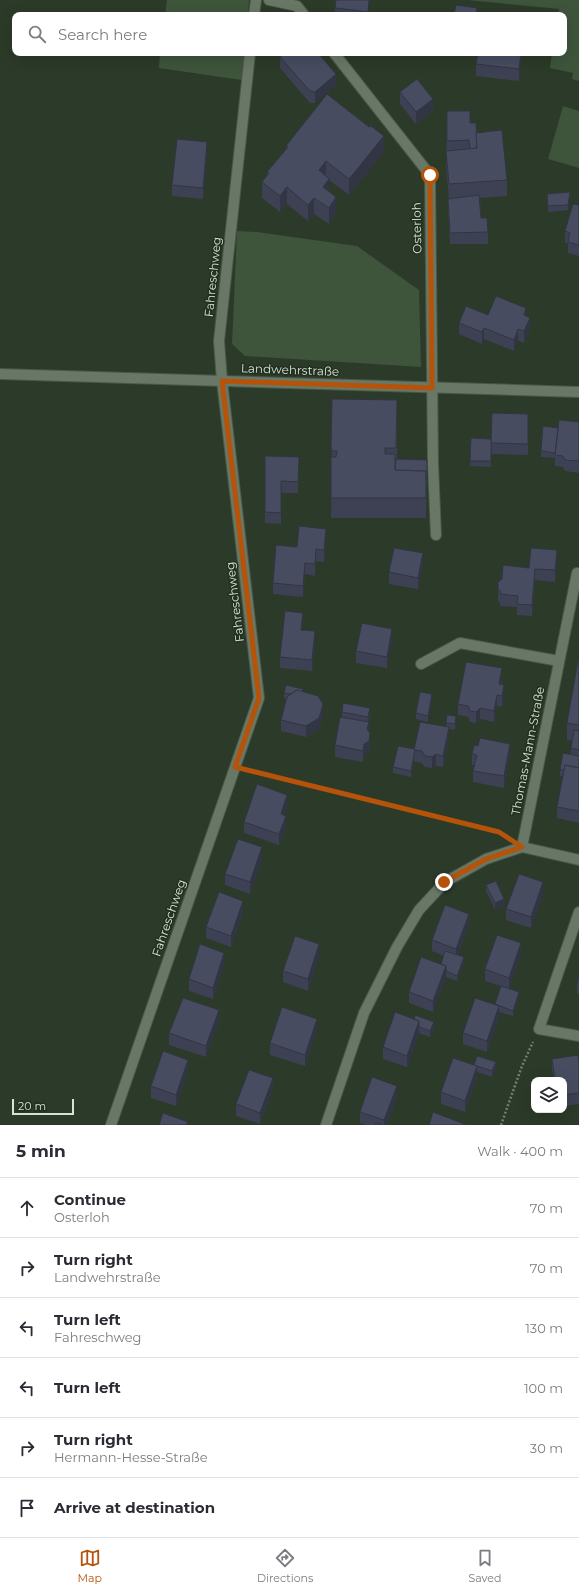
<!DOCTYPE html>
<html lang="en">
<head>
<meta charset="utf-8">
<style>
	body { margin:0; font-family:Montserrat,sans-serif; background:#f2f2f3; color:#2b2b33 }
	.controls { position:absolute; right:12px; bottom:12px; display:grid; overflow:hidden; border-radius:8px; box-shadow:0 4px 16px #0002 }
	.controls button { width:36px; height:36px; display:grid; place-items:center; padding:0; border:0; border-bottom:1px solid #e1e1e2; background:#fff; color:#2b2b33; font:20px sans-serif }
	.scale { position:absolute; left:12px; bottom:10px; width:62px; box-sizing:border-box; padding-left:4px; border:2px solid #d9e2d7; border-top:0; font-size:11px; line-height:14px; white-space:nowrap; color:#d9e2d7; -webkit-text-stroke:3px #22301f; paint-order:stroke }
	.stop { position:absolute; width:12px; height:12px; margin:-9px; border:3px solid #b45309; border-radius:50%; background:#fff }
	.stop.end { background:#b45309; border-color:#fff; box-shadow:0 1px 4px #0008 }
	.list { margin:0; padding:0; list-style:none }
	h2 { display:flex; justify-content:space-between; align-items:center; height:52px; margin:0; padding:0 16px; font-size:17px }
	h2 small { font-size:13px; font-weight:400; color:#7c7c81 }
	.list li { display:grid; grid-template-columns:26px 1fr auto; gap:12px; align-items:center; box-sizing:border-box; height:60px; padding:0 16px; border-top:1px solid #e1e1e2 }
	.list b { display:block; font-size:15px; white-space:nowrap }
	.list p { margin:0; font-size:13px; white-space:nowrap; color:#7c7c81 }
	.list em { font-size:13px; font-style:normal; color:#7c7c81 }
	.icon { flex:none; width:22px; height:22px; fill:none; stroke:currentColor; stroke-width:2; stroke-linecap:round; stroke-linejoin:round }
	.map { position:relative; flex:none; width:579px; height:1125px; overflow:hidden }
	.search { position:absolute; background:#fff; box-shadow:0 4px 16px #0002; left:12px; right:12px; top:12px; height:44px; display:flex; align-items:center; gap:10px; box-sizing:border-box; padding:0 14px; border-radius:8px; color:#7c7c81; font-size:15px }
	.sheet { height:412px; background:#fff }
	nav { display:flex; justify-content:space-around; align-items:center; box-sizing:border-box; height:56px; border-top:1px solid #e1e1e2; background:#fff; font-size:11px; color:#7c7c81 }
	nav a { display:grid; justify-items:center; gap:2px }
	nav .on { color:#b45309 }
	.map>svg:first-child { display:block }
	.green { fill:#3e543b }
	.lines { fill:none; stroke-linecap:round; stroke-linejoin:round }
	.minor-casing { stroke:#4b5848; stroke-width:12 }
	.path { stroke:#737f71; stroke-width:2.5; stroke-dasharray:2 2; stroke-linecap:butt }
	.minor { stroke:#697866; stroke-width:10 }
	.wall { fill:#3d4153 }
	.shaded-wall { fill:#323543 }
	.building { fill:#474c60; stroke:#323543 }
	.route { stroke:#b45309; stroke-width:5 }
	.labels { text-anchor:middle; stroke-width:3; stroke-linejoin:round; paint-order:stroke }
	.street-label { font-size:12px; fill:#d9e2d7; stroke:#22301f }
</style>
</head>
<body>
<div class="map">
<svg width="579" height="1125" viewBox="0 0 579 1125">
	<rect width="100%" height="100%" fill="#2c3a29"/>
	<g class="green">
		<path d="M167,0H249L248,15H165Z"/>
		<path d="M468,0H579V81L572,79L573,73L550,68L552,53H564V15H558L559,9Z"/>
		<path d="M160,53H248V81L159,68Z"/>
		<path d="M563,106L579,111V168L548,159Z"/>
		<path d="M237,231L257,232L357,246L419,290L421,367L245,356L232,344Z"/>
	</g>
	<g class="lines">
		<defs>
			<g id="minor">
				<path d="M269,0L297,6L304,15"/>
				<path d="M254,15L256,0"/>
				<path d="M334,53L430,175L433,464L436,535"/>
				<path d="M0,374L579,392"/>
				<path d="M421,664L460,643L559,661"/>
				<path d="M522,847L577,573"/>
				<path d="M579,912L539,1029L579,1036"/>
				<path d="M111,1125L259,698L222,381L219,341L250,53"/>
				<path d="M326,1125L364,1013L397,947L419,910L445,882L486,859L522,847L579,860"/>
			</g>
		</defs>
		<use href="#minor" class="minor-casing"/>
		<g class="path">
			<path d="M250,771L499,832L506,836"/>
			<path d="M501,1125L522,1066L533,1042"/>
		</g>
		<use href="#minor" class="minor"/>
	</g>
	<g class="wall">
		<path d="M370,0L368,15H346L335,14V8Z"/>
		<path d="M522,53L519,81L476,76V64Z"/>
		<path d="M280,57L336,85L315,103H310L280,68Z"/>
		<path d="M400,92L433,111L416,124L400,104Z"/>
		<path d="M447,111L470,123L476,133L507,180V196L480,198L481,218L488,232V244H450L448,210V199H449L446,167Z"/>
		<path d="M286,146L384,152L349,195L329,180V192L336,213L329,224L314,214L308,221L287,204L280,212L262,198V182L267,175V172L286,149Z"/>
		<path d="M207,154L203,199L172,196V185Z"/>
		<path d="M547,194L570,198L568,210L548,212Z"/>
		<path d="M579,205V256L568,253V243H565V231Z"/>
		<path d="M488,315L526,317L530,329L524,343L518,340L514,351L484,339L482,344L459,334V323Z"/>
		<path d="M332,399L397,400V459L427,460L426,518H331Z"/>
		<path d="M528,414V455L491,454V467L470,466L471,438L491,439Z"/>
		<path d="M579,422V473L565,471L563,467L555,466V458L541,457V451L558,428Z"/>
		<path d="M265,456L299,457L298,493H281V524L265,523Z"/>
		<path d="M326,540L324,562L316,561L315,576L305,574L303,597L273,594V583L297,547Z"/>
		<path d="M557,561L555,582L535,580L532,616L517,615V607L500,606V603L498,600V589L529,568Z"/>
		<path d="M423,564L418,589L389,584V572Z"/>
		<path d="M303,624L302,630L315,642L312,671L280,668V657Z"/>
		<path d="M392,640L387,668L356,663V651Z"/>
		<path d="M579,662V823L557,818V807L563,776H560V770L571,754V748L572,741L567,740V723Z"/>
		<path d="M502,680L501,685L504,697L502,707L497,706L494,722L480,719L476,723L470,722L468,717L458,715V704Z"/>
		<path d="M303,692L323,715L319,729L306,737L281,731V720L286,699L284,698V693Z"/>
		<path d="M432,700L428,722L416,719V713Z"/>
		<path d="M342,712L370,714L369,722L370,744L369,752L364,755L363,762L335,757V745L342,717Z"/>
		<path d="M456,722L455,730L449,729V738L443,767L436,766L432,768L425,767L422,763L414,761V760L411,777L393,773V767L415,749L446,726V723Z"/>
		<path d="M472,754L510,755L504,788L473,782V771L475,765H472Z"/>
		<path d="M287,807L284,815L286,827L279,845L244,833V822Z"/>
		<path d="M262,859L250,894L225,885V874Z"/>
		<path d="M486,885L504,905L495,909L486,891Z"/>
		<path d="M543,894L531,928L506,920V909Z"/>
		<path d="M243,912L231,947L206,938V927Z"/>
		<path d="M469,925L458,955L464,963L457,981L446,977L433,1012L409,1003V992L441,964L444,956L432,951V940Z"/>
		<path d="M521,955L509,988L519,998L513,1016L499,1012V1018L487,1052L463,1044V1033L495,1005L501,986L485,981V969Z"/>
		<path d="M319,956L308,991L283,982V971Z"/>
		<path d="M224,965L213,999L189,991V979Z"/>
		<path d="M579,976V994L577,993V982Z"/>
		<path d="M395,1012L434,1028L430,1037L419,1033L407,1067L383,1059V1047Z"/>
		<path d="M219,1021L206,1057L169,1045V1033Z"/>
		<path d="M317,1030L305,1066L270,1055V1043Z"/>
		<path d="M552,1059L579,1063V1104L564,1106V1080H554L552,1070Z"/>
		<path d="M474,1065L496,1068L492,1077L477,1072V1078L465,1112L441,1104V1092Z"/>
		<path d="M188,1071L176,1106L151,1098V1086Z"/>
		<path d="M273,1089L260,1124L236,1116V1104Z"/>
		<path d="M397,1097L387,1125H366L360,1123V1112Z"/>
	</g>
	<g class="shaded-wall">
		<path d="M369,0H370L368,15V12Z"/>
		<path d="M521,53H522V56L519,81V69Z"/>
		<path d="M336,74V85L315,103V92Z"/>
		<path d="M433,99V111L416,124V112Z"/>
		<path d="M384,136V152L349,195V179Z"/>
		<path d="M207,142V154L203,199V188Z"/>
		<path d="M326,161V177L319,170Z"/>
		<path d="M329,179V195L323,187Z"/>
		<path d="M287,187V204L280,212V196Z"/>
		<path d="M570,192V198L568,210V205Z"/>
		<path d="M336,197V213L329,224V208Z"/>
		<path d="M314,198V214L308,221V205Z"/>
		<path d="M526,308V320L524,315Z"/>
		<path d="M530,318V329L524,343V331Z"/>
		<path d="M484,328V339L482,344V332Z"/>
		<path d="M518,329V340L514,351V340Z"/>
		<path d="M326,529V540L324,562V550Z"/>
		<path d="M316,549V561L315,576V564Z"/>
		<path d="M557,550V561L555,582V570Z"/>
		<path d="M423,553V564L418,589V578Z"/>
		<path d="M305,563V574L303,597V586Z"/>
		<path d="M535,569V580L532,616V605Z"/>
		<path d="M303,613V624L301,641V630Z"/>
		<path d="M392,629V640L387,668V657Z"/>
		<path d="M315,631V642L312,671V660Z"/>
		<path d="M502,668V680L499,696V684Z"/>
		<path d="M504,685V697L502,707V696Z"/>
		<path d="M432,694V700L428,722V716Z"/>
		<path d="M497,695V706L494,722V711Z"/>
		<path d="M323,704V715L319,729L306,737V726Z"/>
		<path d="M370,708V714L369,722V733L367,729L368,717Z"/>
		<path d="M480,708V719L476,723V712Z"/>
		<path d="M456,716V722L455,730V724Z"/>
		<path d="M449,727V738L443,767V756Z"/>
		<path d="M370,733V744L369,752L364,755L363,762V751L364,744Z"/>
		<path d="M510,744V755L504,788V776Z"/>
		<path d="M436,754V766L432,768V757Z"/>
		<path d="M414,755V760L411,777V771Z"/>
		<path d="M287,795V807L281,826V814Z"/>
		<path d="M286,816V827L279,845V834Z"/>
		<path d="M262,847V859L250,894V882Z"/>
		<path d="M543,882V894L531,928V917Z"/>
		<path d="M504,899V905L495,909V903Z"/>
		<path d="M243,901V912L231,947V936Z"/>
		<path d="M469,914V925L456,960V949Z"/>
		<path d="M521,943V955L509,989V978Z"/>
		<path d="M319,944V956L308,991V979Z"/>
		<path d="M224,953V965L213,999V988Z"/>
		<path d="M464,957V963L457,981V976Z"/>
		<path d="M446,966V977L433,1012V1001Z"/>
		<path d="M519,992V998L513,1016V1011Z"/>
		<path d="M499,1006V1018L487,1052V1041Z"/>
		<path d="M219,1010V1021L206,1057V1046Z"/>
		<path d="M317,1019V1030L305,1066V1055Z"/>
		<path d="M419,1021V1033L407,1067V1056Z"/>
		<path d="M434,1022V1028L430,1037V1031Z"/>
		<path d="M188,1060V1071L176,1106V1095Z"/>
		<path d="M496,1062V1068L492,1077V1071Z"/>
		<path d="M477,1066V1078L465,1112V1101Z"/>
		<path d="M273,1078V1089L260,1124V1113Z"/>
		<path d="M397,1086V1097L387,1125H384V1120Z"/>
	</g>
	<g class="building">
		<path d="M336,0H369L368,12L335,8Z"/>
		<path d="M456,5L477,8L476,15H454Z"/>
		<path d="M285,53H318L336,74L315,92L310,91L280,57Z"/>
		<path d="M478,53H521L519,69L476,64Z"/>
		<path d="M417,79L433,99L416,112L400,92Z"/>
		<path d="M327,94L369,127L371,126L384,136L349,179L326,161L319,170L329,179L323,187L336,197L329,208L314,198L308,205L287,187L280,196L262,182L269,173L267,172L288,147L286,146Z"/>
		<path d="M447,111H470V123H476L477,148L470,149L469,140L447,141Z"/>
		<path d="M502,130L507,180L449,184L446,151L477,148L476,133Z"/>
		<path d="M177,139L207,142L203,188L172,185Z"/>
		<path d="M570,192L568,205L548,206L547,194Z"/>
		<path d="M479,195L481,218H487L488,232L450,233L448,199Z"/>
		<path d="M573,204L579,205V245L568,242L570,233L565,231Z"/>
		<path d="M496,296L526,308L524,315L530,318L524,331L518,329L514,340L484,328L482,332L459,323L466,306L488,315Z"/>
		<path d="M332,399L397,400L396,448H385V454H395V470L426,471V498H331V457H336L337,451H332L331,448Z"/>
		<path d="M492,413L528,414V444L491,443Z"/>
		<path d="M559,420L579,422V461L565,460L563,456L555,455Z"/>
		<path d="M543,426L558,428L555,453L541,451Z"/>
		<path d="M471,438L491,439V461H470Z"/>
		<path d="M265,456L299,457L298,482L281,481V513L265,512Z"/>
		<path d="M396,459L427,460V480H426V471L395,470Z"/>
		<path d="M299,526L326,529L324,550L316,549L315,564L305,563L303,586L273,583L276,545L297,547Z"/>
		<path d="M394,548L423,553L418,578L389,572Z"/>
		<path d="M531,548L557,550L555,570L535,569L532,605L517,604L518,596L500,594L501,592L498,589V582L502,579L503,565L529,568Z"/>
		<path d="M285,611L303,613L301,630L315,631L312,660L280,657Z"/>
		<path d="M362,623L392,629L387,657L356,651Z"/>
		<path d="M578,661L579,662V725L567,723Z"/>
		<path d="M466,662L502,668L499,684L504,685L502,696L497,695L494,711L480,708L476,712L470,711L468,706L458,704Z"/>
		<path d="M286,685L303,689L302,692L297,690L291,694L284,693Z"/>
		<path d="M297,690L318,696L323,704L319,718L306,726L281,720L287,697Z"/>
		<path d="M420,692L432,694L428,716L416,713Z"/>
		<path d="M343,703L370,708L368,717L342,712Z"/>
		<path d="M447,715L456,716L455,724L446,723Z"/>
		<path d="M340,717L369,722L367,729L370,733L369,741L364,744L363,751L335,745Z"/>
		<path d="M420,722L449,727L443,756L436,754L432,757L425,756L422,751L414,750Z"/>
		<path d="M574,730L579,731V750L571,748Z"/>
		<path d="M480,738L510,744L504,776L473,771L477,755L472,754L474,745L478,746Z"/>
		<path d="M398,746L415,749L414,755L411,771L393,767Z"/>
		<path d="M563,753L579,756V768L565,765L564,770H560Z"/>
		<path d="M565,765L579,768V811L557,807Z"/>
		<path d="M257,784L287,795L281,814L286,816L279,834L244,822Z"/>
		<path d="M238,839L262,847L250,882L225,874Z"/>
		<path d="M519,874L543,882L531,917L506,909Z"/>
		<path d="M496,881L504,899L495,903L486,885Z"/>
		<path d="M219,892L243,901L231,936L206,927Z"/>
		<path d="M445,905L469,914L456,949L432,940Z"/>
		<path d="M497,935L521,943L509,978L485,969Z"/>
		<path d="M295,936L319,944L308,979L283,971Z"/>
		<path d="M200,944L224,953L213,988L189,979Z"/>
		<path d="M445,951L464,957L457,976L446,971V966L441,964Z"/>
		<path d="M421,957L446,966L433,1001L409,992Z"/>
		<path d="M579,976V982H577Z"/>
		<path d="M501,986L519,992L513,1011L495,1004Z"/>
		<path d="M183,998L219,1010L206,1046L169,1033Z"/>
		<path d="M475,998L499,1006L487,1041L463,1033Z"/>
		<path d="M282,1007L317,1019L305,1055L270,1043Z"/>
		<path d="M395,1012L419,1021L407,1056L383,1047Z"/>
		<path d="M415,1015L434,1022L430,1031L419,1027V1021L414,1019Z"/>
		<path d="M163,1051L188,1060L176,1095L151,1086Z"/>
		<path d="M578,1055L579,1063V1093L564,1095V1080H555L552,1059Z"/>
		<path d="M477,1056L496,1062L492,1071L474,1065Z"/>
		<path d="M453,1058L477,1066L465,1101L441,1092Z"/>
		<path d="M249,1070L273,1078L260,1113L236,1104Z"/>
		<path d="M372,1077L397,1086L384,1120L360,1112Z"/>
		<path d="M433,1112L467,1125H429Z"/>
		<path d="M163,1113L188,1122L186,1125H159Z"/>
		<path d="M376,1123L383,1125H375Z"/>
	</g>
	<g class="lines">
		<path class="route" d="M430,175L432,388L222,381L259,698L235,767L499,832L522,847L486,859L444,882"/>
	</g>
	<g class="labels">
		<g class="street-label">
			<text transform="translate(417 228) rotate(-91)" y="4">Osterloh</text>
			<text transform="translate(213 277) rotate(-84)" y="4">Fahreschweg</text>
			<text transform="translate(290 370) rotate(2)" y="4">Landwehrstraße</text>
			<text transform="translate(235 602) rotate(-97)" y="4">Fahreschweg</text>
			<text transform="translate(528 751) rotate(-79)" y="4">Thomas-Mann-Straße</text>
			<text transform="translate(169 918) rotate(-71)" y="4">Fahreschweg</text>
		</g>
	</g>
</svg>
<div class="controls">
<button><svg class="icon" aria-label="layers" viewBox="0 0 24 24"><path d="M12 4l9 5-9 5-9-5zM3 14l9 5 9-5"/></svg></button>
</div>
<div class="scale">20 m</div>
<div class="stop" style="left:430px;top:175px"></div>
<div class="stop end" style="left:444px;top:882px"></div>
<div class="search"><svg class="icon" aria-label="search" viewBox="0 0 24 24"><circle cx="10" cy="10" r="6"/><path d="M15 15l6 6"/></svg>Search here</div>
</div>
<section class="sheet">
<h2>5 min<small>Walk · 400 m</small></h2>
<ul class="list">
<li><svg class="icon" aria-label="ahead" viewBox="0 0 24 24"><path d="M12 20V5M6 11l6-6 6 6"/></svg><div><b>Continue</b><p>Osterloh</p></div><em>70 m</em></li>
<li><svg class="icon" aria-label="right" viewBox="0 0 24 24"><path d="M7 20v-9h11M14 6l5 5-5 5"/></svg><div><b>Turn right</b><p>Landwehrstraße</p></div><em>70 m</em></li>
<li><svg class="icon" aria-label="left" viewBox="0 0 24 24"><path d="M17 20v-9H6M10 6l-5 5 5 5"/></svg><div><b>Turn left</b><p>Fahreschweg</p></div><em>130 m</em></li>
<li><svg class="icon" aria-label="left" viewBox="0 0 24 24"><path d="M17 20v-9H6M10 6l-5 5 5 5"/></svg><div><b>Turn left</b></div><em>100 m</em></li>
<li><svg class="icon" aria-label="right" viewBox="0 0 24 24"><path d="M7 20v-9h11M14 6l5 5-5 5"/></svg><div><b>Turn right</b><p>Hermann-Hesse-Straße</p></div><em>30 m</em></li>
<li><svg class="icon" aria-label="arrive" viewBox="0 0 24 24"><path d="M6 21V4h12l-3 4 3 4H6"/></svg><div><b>Arrive at destination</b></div></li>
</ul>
</section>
<nav>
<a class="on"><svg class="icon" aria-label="map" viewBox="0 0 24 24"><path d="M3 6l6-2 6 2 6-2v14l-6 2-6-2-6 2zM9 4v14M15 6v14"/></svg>Map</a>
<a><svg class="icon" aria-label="directions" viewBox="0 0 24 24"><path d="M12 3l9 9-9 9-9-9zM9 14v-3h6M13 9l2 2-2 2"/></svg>Directions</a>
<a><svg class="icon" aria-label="saved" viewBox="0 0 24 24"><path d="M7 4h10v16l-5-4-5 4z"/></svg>Saved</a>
</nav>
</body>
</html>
